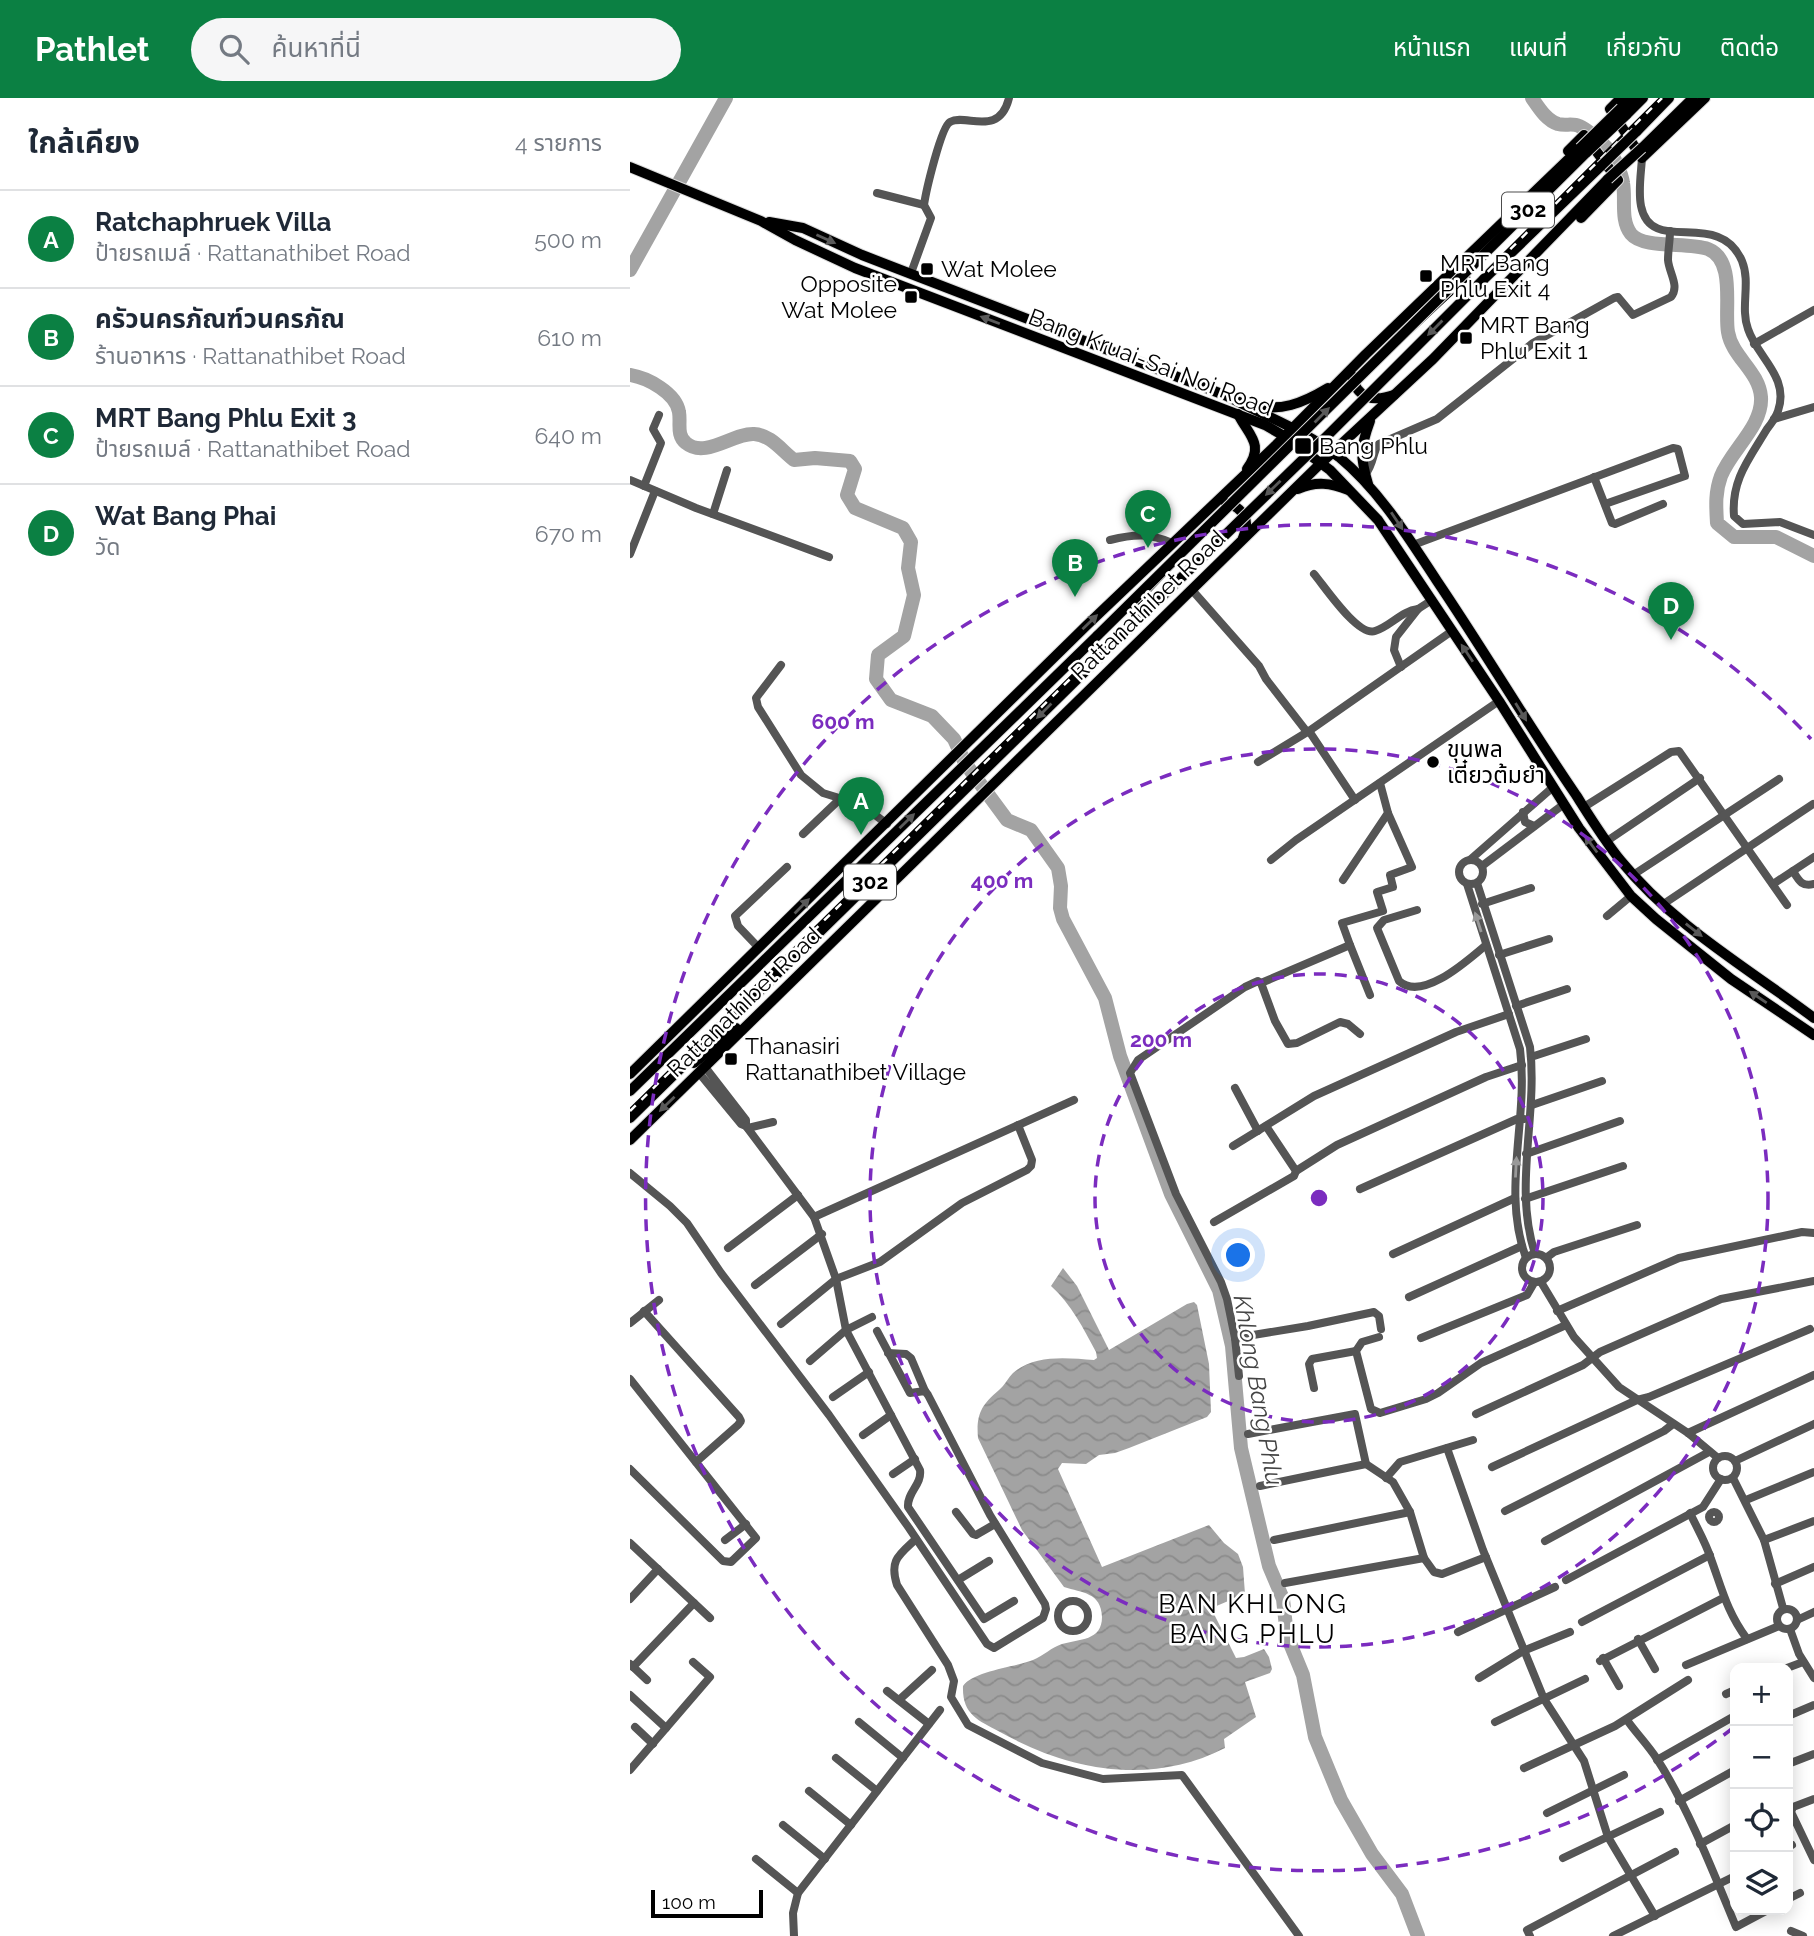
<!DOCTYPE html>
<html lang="th">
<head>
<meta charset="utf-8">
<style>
	body { margin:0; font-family:Raleway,"Noto Sans Thai",sans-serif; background:#f6f6f7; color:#1f2937 }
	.controls { position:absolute; right:21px; bottom:21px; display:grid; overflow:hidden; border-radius:14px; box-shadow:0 4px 18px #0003 }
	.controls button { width:63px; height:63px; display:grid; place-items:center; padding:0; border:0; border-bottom:2px solid #e0e1e3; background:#fff; color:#1f2937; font:35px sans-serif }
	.scale { position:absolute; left:21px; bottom:18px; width:112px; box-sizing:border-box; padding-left:7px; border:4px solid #000; border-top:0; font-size:19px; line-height:24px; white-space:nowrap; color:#000; -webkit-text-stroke:5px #fff; paint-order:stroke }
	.you { position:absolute; left:609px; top:1158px; width:24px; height:24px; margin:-18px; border:5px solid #fff; border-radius:50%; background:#1a73e8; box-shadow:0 0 0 10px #1a73e833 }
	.badge { display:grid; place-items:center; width:46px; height:46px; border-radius:50%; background:#0b8043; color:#fff; font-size:23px; font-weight:700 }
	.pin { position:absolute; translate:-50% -58px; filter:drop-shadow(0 2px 4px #0008) }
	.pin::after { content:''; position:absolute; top:37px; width:24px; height:21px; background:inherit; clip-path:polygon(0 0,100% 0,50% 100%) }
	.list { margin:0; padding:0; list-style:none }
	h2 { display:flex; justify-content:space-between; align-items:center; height:91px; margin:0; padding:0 28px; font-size:30px }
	h2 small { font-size:23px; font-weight:400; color:#747a83 }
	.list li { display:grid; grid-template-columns:46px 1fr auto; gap:21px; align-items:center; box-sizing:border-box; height:98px; padding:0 28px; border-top:2px solid #e0e1e3 }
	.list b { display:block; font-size:26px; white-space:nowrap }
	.list p { margin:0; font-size:23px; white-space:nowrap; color:#747a83 }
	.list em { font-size:23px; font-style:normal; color:#747a83 }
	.icon { flex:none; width:38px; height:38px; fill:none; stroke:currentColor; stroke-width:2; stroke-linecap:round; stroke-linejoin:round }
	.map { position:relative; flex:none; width:1184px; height:1838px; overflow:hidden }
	header { display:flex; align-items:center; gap:42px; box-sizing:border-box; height:98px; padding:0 35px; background:#0b8043; color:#fff }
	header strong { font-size:33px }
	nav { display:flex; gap:38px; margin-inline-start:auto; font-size:24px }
	.search { width:490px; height:63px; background:#f6f6f7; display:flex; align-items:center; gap:18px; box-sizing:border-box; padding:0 24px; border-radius:38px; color:#747a83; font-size:26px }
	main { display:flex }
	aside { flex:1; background:#fff }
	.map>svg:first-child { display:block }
	.water { fill:url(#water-waves) }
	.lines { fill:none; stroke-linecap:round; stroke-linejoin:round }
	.river { stroke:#a3a3a3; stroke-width:14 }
	.major-casing { stroke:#dbdbdb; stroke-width:12 }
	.minor { stroke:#555; stroke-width:8 }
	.major { stroke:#000; stroke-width:10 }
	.rail-casing { stroke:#000; stroke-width:5 }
	.rail { stroke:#fff; stroke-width:2.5; stroke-dasharray:8; stroke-linecap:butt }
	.major-bridge-casing { stroke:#dbdbdb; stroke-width:12; stroke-linecap:butt }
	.major-bridge { stroke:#000; stroke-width:10 }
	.oneway { fill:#595959 }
	.oneway2 { fill:#999 }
	.ring { fill:none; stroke:#7b2cbf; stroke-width:3.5; stroke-dasharray:12 9 }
	.poi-dot { fill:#000; stroke:#fff; stroke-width:2.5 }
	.labels { text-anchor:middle; stroke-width:5; stroke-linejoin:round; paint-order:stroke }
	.shield { fill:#fff; stroke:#4c4c4c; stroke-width:2 }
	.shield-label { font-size:21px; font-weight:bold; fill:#000 }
	.poi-label { font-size:23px; fill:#000; stroke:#fff; text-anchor:start }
	.street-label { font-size:23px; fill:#000; stroke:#fff }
	.water-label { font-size:24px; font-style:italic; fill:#444; stroke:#fff }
	.quarter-label { font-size:26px; letter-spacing:2px; fill:#000; stroke:#fff }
	.centre { fill:#7b2cbf; stroke:#fff; stroke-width:3.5 }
	.ring-label { font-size:21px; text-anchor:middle; font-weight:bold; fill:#7b2cbf; stroke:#fff; stroke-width:5; stroke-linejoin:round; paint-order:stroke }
</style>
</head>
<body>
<header>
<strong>Pathlet</strong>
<div class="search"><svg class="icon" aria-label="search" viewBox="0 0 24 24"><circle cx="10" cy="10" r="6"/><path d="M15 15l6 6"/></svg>ค้นหาที่นี่</div>
<nav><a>หน้าแรก</a><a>แผนที่</a><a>เกี่ยวกับ</a><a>ติดต่อ</a></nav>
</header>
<main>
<aside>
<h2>ใกล้เคียง<small>4 รายการ</small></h2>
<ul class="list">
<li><span class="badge">A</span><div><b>Ratchaphruek Villa</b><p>ป้ายรถเมล์ · Rattanathibet Road</p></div><em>500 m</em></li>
<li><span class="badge">B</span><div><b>ครัวนครภัณฑ์วนครภัณ</b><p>ร้านอาหาร · Rattanathibet Road</p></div><em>610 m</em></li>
<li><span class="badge">C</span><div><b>MRT Bang Phlu Exit 3</b><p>ป้ายรถเมล์ · Rattanathibet Road</p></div><em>640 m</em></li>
<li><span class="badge">D</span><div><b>Wat Bang Phai</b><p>วัด</p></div><em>670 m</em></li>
</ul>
</aside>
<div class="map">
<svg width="1184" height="1838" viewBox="0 0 1184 1838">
	<defs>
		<pattern id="water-waves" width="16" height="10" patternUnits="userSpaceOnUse" patternTransform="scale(1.75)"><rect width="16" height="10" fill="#a3a3a3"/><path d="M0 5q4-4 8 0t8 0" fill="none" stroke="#8b8b8b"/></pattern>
	</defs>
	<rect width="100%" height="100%" fill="#fff"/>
	<path class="water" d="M433,1170L447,1188L479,1252L557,1206L564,1204L567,1207L579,1266L581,1314L577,1319L499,1350L485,1355L469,1357L456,1366L432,1365L428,1371L472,1469L579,1427L594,1445L608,1456L613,1469L615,1496L584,1509L582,1512L606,1560L614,1559L634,1551L639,1559L642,1571L640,1575L615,1584L626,1619L594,1641L595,1650C521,1688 440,1673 370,1634C347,1622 332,1616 333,1588C343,1573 385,1569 403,1562C413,1558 422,1549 432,1546C449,1541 472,1543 472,1519C471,1494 452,1495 434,1489L392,1432L348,1340C346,1317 351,1307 369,1292C375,1287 378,1280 383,1275C405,1256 437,1260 464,1262L467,1260L466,1254C453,1230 442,1207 421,1188Z"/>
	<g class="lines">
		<g class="river">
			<path d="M902,0C909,10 916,22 928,26C935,28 943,25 949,28C958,32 971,44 978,51C984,58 992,76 993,85C996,101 990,122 1001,136C1013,151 1058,144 1078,151C1106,162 1094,211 1098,234C1102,259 1129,273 1131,299C1133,328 1101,352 1091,378C1085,394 1086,408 1087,425L1104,439H1146L1184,458"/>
			<path d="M0,172L96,0"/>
			<path d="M0,277C18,280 46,295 49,314C51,325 46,337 56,345C75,361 103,335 124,336C141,337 151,352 164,362L185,360L220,363L225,371L217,397L225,410L273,430L281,444L278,470L284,497L274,538L248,557L246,581L261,602L302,618L324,641L335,665L377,722L401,732L428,770L431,788L430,810L433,821L475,900L490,958L541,1096L589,1192L602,1248L611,1350L639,1468L653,1501L657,1538L673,1577L685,1639L711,1702L742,1756L772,1796L788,1838"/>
		</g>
		<defs>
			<g id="major">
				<path d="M991,0L980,11L1012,60L1075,0"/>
				<path d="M991,10L1002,0"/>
				<path d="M996,17L1013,0"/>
				<path d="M1006,34L1039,0"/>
				<path d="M1012,50L1063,0"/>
				<path d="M938,53L954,37L988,82L951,120"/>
				<path d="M0,69L131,123L165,142L225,170L635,327L654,338L700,372L748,422L869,603L949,730L1001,798L1026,821L1101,881L1184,937"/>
				<path d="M139,124L173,130L232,157L597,298C633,317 676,333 709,359C750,393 778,439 807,483C855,554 898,627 946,697C960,719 974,742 991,763C1044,828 1118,870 1184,920"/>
				<path d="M840,170L957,54"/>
				<path d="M853,182L971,68"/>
				<path d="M722,278C727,301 744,304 764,297"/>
				<path d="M620,306C650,315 673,305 698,290"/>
				<path d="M608,316C619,338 635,346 617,371"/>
				<path d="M738,386C730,359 730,350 740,323"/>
				<path d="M668,391C686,383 701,385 718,392"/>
				<path d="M596,405C613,409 621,423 613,440"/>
				<path d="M64,965L106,930"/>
				<path d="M0,976L457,527L646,347L736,256L950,50"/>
				<path d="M0,993L468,537"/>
				<path d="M0,1020L481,548"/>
				<path d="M0,1042L691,365L803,261L978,81"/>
			</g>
		</defs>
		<use href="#major" class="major-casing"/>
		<g class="minor">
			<path d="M1012,60C1011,76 1008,93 1011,108C1021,159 1089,109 1112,163C1121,185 1110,209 1118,231C1127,259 1160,279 1148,313C1146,319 1141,326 1137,331C1119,361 1101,382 1104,418L1113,426L1150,424L1184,437"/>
			<path d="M247,95L294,107"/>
			<path d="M281,175L301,120L294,107C296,93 311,29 320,24C336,15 369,40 379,0"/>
			<path d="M1124,246L1184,212"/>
			<path d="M1144,321L1184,309"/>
			<path d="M735,377C745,364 742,354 749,346L807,321L903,245L984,200L988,199L1003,217L1041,199C1050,188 1039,175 1038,162C1038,152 1040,143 1040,133"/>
			<path d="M964,379L982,425L985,426L1033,406"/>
			<path d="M0,382L66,410L199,459"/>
			<path d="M14,388L31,345L23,331L29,317"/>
			<path d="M83,416L97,372"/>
			<path d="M480,442C504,436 520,435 542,445"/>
			<path d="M783,447L1043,350L1048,351L1055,378L975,406"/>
			<path d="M0,456L25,393"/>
			<path d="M684,476C695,489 728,539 745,533C761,528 771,513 788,511"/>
			<path d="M562,492L629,568L636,581L677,634"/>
			<path d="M151,567L126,600L128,609L171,677L193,695L232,707L257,726"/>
			<path d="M771,569L764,552L766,539L788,511L802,502"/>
			<path d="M679,633L725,702"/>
			<path d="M628,664L679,633L822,533"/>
			<path d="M954,709L1041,654L1049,653L1157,807"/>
			<path d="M893,714L895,724L904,728"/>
			<path d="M173,736L211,700"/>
			<path d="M977,743L1070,680"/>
			<path d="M841,761L922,690"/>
			<circle cx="841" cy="774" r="12"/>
			<path d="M641,762L666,742L869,603"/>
			<path d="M852,768L934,706"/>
			<path d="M1163,773C1169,783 1172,789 1184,786"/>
			<path d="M1003,777L1149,681"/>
			<path d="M713,782L758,715L750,685"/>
			<path d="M847,785L900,949C908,1018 883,1088 905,1156"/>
			<path d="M837,786L890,951C899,1021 871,1092 896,1160"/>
			<path d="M1143,786L1184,759"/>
			<path d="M852,806L901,790"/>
			<path d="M1032,807L1183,706"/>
			<path d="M787,812L754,822L747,830L769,883C792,904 837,863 856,847"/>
			<path d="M977,818L1001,798"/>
			<path d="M720,847L740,897"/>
			<path d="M129,850L108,828L105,818L157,769"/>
			<path d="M869,857L919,841"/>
			<path d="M631,885L720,847L712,825L753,813L747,794L763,789L760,777L782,769L758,715"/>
			<path d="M886,908L937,891"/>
			<path d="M901,959L956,941"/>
			<path d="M69,975L111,1026L116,1028V1022L75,969"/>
			<path d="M605,990L628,1033"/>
			<path d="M902,1007L972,983"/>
			<path d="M116,1028L184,1119L206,1181L216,1232L290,1372C292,1387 277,1394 278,1409L354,1521L384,1503"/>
			<path d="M118,1030L143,1024"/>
			<path d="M603,1048L684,998L826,934L879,916"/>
			<path d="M896,1056L990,1023"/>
			<path d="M666,1073L707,1047L856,979L892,967"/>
			<path d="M0,1075L40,1108L57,1125L91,1175L199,1317L279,1430L357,1546L364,1550L413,1520L416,1511L415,1506L360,1417L298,1297L295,1293L280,1295L247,1233"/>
			<path d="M730,1091L887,1021H894"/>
			<path d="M895,1101L993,1068"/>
			<path d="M184,1119L444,1002"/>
			<path d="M584,1124L664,1078L666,1073L636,1028"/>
			<path d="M98,1150L168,1097"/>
			<circle cx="906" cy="1170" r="14"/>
			<path d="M763,1156L885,1100"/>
			<path d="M916,1160L924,1154L1007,1127"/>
			<path d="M911,1184L944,1239L989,1289L1058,1335L1088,1360"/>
			<path d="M125,1187L192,1136"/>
			<path d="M779,1199L892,1148"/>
			<path d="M14,1213L109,1319L111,1323L108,1327L66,1364"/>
			<path d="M927,1213L1049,1160L1172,1134L1184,1135"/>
			<path d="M0,1225L29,1202"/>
			<path d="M151,1226L206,1181L250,1164L332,1105L397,1072L401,1068L402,1062L388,1027"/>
			<path d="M749,1239L732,1244L726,1253L741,1311L750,1315L796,1301L808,1295L851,1265L936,1227"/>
			<path d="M605,1240L678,1228L744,1214L749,1218L751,1231"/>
			<path d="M791,1240L897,1197L904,1185"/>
			<path d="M258,1255L276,1256L281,1260L295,1293"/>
			<path d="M180,1263L216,1232L242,1219"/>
			<path d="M609,1278L605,1240L597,1201L591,1184L546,1096L500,975L508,962L615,889L628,883L631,885L645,923L658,946L667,945L710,924L718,926L730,936"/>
			<path d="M0,1281L126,1440L101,1464L93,1463L0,1371"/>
			<path d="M684,1290L679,1266L682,1261L726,1253"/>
			<path d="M203,1299L239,1274"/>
			<path d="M846,1316L953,1267L970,1254L1091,1201L1184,1183"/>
			<path d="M1058,1335L1184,1277"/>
			<path d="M618,1336L725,1316L736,1366L763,1384L780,1414L794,1460L804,1474L812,1476L856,1459"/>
			<path d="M233,1337L261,1317"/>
			<path d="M817,1350L853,1452L914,1601L954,1663L978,1739L1025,1818"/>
			<circle cx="1095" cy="1370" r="12"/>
			<path d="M1105,1363L1184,1326"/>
			<path d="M862,1369L1007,1302L1019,1299L1180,1231"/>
			<path d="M263,1376L285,1361"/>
			<path d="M756,1380L770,1364L843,1342"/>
			<path d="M1103,1380L1134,1442L1153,1510"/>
			<path d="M630,1388L736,1366"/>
			<path d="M1116,1402L1184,1374"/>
			<path d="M875,1413L1034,1333L1043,1326"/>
			<circle cx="1084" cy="1419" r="5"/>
			<path d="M326,1414L343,1436L346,1437L365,1426"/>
			<path d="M1060,1415C1067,1430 1076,1445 1081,1461C1092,1491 1097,1514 1117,1541"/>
			<path d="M286,1441C269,1457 259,1462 267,1487L318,1567L324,1583L321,1599L338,1627L412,1665L473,1681L552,1677L669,1838"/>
			<path d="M95,1442L116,1426"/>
			<path d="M644,1442L780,1414"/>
			<path d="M1134,1442L1184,1423"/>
			<path d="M915,1443L1079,1354"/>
			<path d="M0,1445L80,1520"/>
			<path d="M328,1482L359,1463"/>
			<path d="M936,1482L1073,1409L1091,1381"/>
			<path d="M655,1485L794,1460"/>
			<path d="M1145,1486L1184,1469"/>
			<path d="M0,1501L28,1471"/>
			<circle cx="443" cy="1518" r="15"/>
			<circle cx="1157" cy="1521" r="10"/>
			<path d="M1167,1522L1184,1514"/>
			<path d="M952,1524L1080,1457"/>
			<path d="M1160,1531L1169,1556L1184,1580"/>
			<path d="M828,1534L925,1489"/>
			<path d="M1008,1541L1025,1571"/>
			<path d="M973,1560L989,1588"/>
			<path d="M970,1563L1093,1500"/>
			<path d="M0,1566L17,1582"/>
			<path d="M1056,1567L1149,1528"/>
			<path d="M3,1569L64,1505"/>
			<path d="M1157,1570L1173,1564"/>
			<path d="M849,1580L893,1553L940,1534"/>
			<path d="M257,1593L299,1626"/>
			<path d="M1096,1596L1105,1592"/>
			<path d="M0,1597L36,1630"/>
			<path d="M269,1602L302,1572"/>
			<path d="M1158,1618L1184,1607"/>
			<path d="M997,1622C1006,1635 1018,1647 1027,1661C1058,1709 1084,1776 1106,1829L1138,1812"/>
			<path d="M229,1624L273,1660"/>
			<path d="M865,1624L955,1581"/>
			<path d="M5,1629L23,1646"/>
			<path d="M206,1660L247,1693"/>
			<path d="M1027,1662L1101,1620"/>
			<path d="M1158,1666L1184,1656"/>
			<path d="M894,1670L985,1628L1058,1582"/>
			<path d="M0,1672L80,1579L63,1564"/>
			<path d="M179,1693L221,1727"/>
			<path d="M1184,1701L1163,1709L1161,1714L1184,1762"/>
			<path d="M1049,1703L1105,1672"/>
			<path d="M917,1715L994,1677"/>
			<path d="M153,1727L195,1761"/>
			<path d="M1070,1746L1105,1727"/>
			<path d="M1158,1749L1162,1747"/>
			<path d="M933,1760L1030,1714"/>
			<path d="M126,1761L168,1795"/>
			<path d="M1158,1801L1170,1795"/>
			<path d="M1161,1833L1173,1838"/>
			<path d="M164,1838L163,1815L168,1795L310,1612"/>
			<path d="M900,1838L897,1832L1045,1754"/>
			<path d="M983,1838L1105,1778"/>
		</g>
		<use href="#major" class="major"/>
		<defs>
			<g id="rail">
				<path d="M508,504C562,446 619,391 675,336C729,283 782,230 838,180"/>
				<path d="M0,1013L486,536C674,364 850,179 1032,0"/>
			</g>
		</defs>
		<use href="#rail" class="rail-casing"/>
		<use href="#rail" class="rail"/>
		<defs>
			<g id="major-bridge">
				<path d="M950,50L991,10"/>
				<path d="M957,54L996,17"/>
				<path d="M971,68L1006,34"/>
				<path d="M978,81L1012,50"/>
				<path d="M468,537L840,170"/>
				<path d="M481,548L699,336L853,182"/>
			</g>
		</defs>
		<use href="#major-bridge" class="major-bridge-casing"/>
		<use href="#major-bridge" class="major-bridge"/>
	</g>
	<defs><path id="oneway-solid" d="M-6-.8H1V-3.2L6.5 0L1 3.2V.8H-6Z" transform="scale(1.75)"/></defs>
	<g class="oneway">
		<use href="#oneway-solid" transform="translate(196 141) rotate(24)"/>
		<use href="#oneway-solid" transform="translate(360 222) rotate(-159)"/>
		<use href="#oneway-solid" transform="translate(805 230) rotate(135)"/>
		<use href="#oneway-solid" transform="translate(692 317) rotate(-45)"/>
		<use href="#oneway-solid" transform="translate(643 390) rotate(136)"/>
		<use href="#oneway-solid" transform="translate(767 423) rotate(56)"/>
		<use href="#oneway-solid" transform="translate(460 524) rotate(-44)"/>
		<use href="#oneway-solid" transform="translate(837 555) rotate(-124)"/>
		<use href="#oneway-solid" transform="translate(414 613) rotate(135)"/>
		<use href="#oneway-solid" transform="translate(891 614) rotate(58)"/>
		<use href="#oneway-solid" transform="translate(277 723) rotate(-44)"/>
		<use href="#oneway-solid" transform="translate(961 746) rotate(-126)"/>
		<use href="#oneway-solid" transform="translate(172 808) rotate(-45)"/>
		<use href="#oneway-solid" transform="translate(1064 832) rotate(38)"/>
		<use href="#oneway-solid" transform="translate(1128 899) rotate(-146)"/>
		<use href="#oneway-solid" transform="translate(37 1006) rotate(136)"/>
	</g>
	<g class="oneway2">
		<use href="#oneway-solid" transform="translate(848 824) rotate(-108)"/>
		<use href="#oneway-solid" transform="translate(886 1069) rotate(-87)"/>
	</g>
	<g class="ring">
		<circle cx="689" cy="1100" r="224"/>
		<circle cx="689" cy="1100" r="449"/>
		<path d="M1103 1630A673 673 0 1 1 1181 641"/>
	</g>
	<g class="poi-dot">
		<rect x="290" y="164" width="14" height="14" rx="3.5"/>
		<rect x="789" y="171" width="14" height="14" rx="3.5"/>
		<rect x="274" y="192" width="14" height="14" rx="3.5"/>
		<rect x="829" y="233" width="14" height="14" rx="3.5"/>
		<rect x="664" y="339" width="18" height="18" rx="3.5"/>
		<circle cx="803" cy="664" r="7"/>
		<rect x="94" y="954" width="14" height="14" rx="3.5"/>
	</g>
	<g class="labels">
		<g class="shield">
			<rect x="872" y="94.5" width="52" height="35" rx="5"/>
			<rect x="214" y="766.5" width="52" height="35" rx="5"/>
		</g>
		<g class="shield-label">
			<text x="898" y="119">302</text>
			<text x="240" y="791">302</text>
		</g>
		<g class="poi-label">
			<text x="810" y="173">MRT Bang<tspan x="810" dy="26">Phlu Exit 4</tspan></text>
			<text x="311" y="179">Wat Molee</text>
			<text x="267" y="194" text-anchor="end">Opposite<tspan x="267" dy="26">Wat Molee</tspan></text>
			<text x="850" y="235">MRT Bang<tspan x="850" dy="26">Phlu Exit 1</tspan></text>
			<text x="689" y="356">Bang Phlu</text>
			<text x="817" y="659">ขุนพล<tspan x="817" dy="26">เตี๋ยวต้มยำ</tspan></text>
			<text x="115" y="956">Thanasiri<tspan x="115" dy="26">Rattanathibet Village</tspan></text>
		</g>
		<g class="street-label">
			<text transform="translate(521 264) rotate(21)" y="8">Bang Kruai-Sai Noi Road</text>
			<text transform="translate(518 507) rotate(-44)" y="8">Rattanathibet Road</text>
			<text transform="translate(114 904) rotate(-44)" y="8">Rattanathibet Road</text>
		</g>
		<g class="water-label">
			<text transform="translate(628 1292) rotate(80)" y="8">Khlong Bang Phlu</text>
		</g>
		<g class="quarter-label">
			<text x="623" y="1515">BAN KHLONG<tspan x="623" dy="30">BANG PHLU</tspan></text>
		</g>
	</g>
	<circle cx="689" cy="1100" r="10" class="centre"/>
	<g class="ring-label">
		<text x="213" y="631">600 m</text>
		<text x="372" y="790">400 m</text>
		<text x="531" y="949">200 m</text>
	</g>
</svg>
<div class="controls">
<button>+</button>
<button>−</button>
<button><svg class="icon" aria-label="locate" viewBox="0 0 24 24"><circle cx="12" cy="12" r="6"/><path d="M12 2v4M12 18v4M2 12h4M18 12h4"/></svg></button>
<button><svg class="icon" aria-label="layers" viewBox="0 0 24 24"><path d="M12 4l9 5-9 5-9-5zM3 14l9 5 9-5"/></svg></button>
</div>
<div class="scale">100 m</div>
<div class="you"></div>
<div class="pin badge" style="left:231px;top:737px">A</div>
<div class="pin badge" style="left:445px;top:499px">B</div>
<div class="pin badge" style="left:518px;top:450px">C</div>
<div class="pin badge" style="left:1041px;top:542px">D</div>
</div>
</main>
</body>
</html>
